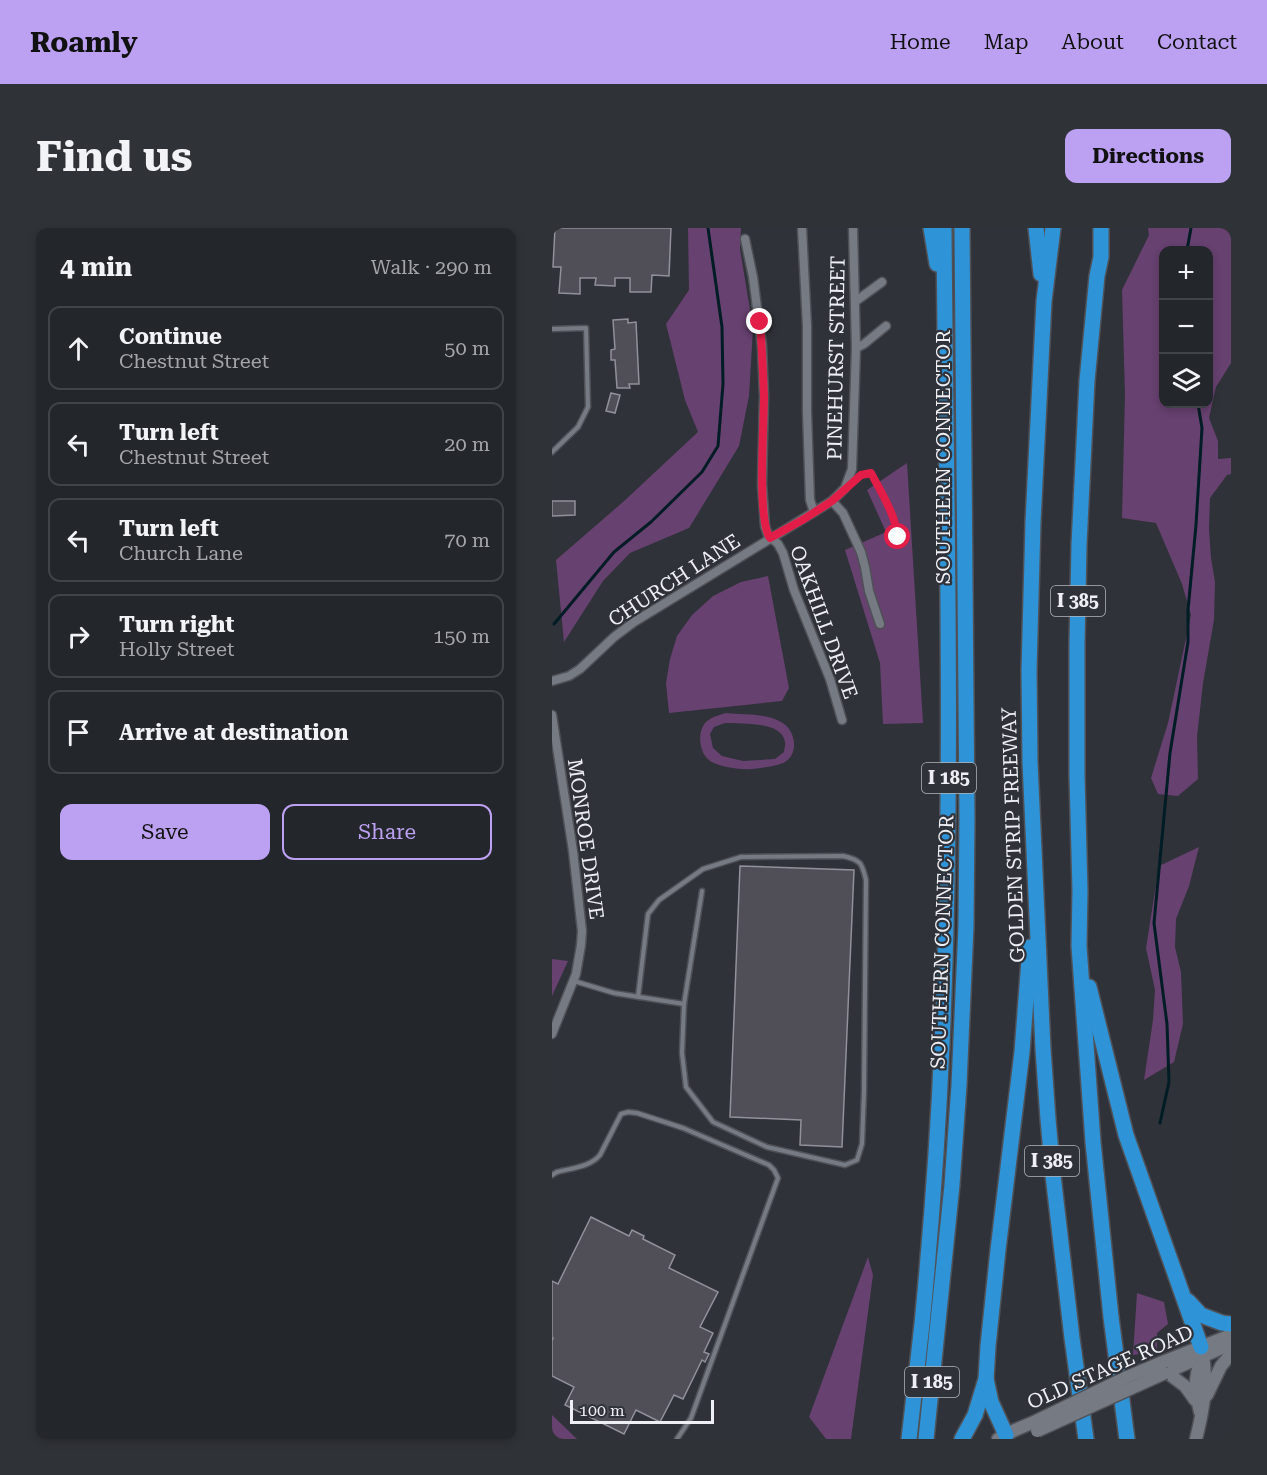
<!DOCTYPE html>
<html lang="en">
<head>
<meta charset="utf-8">
<style>
	body { margin:0; font-family:"Roboto Serif",serif; background:#2f3237; color:#f1f3f6 }
	.controls { position:absolute; right:18px; top:18px; display:grid; overflow:hidden; border-radius:12px; box-shadow:0 3px 9px #0003 }
	.controls button { width:54px; height:54px; display:grid; place-items:center; padding:0; border:0; border-bottom:2px solid #404347; background:#23262b; color:#f1f3f6; font:30px sans-serif }
	.scale { position:absolute; left:18px; bottom:15px; width:144px; box-sizing:border-box; padding-left:6px; border:3px solid #edeff4; border-top:0; font-size:16px; line-height:21px; white-space:nowrap; color:#edeff4; -webkit-text-stroke:4px #2f3239; paint-order:stroke }
	.stop { position:absolute; width:18px; height:18px; margin:-14px; border:4px solid #e11d48; border-radius:50%; background:#fff }
	.stop.end { background:#e11d48; border-color:#fff; box-shadow:0 2px 6px #0008 }
	.list { margin:0; padding:0; list-style:none }
	h2 { display:flex; justify-content:space-between; align-items:center; height:78px; margin:0; padding:0 24px; font-size:26px }
	h2 small { font-size:20px; font-weight:400; color:#a3a5a9 }
	.list li { display:grid; grid-template-columns:39px 1fr auto; gap:18px; align-items:center; box-sizing:border-box; height:84px; margin:0 12px 12px; padding:0 12px; border:2px solid #404347; border-radius:12px }
	.list b { display:block; font-size:22px; white-space:nowrap }
	.list p { margin:0; font-size:20px; white-space:nowrap; color:#a3a5a9 }
	.list em { font-size:20px; font-style:normal; color:#a3a5a9 }
	.actions { display:flex; gap:12px; padding:18px 24px }
	.actions a { flex:1; padding:14px 0; border:2px solid #bca0f2; border-radius:12px; text-align:center; font-size:21px; color:#bca0f2 }
	.actions .main { background:#bca0f2; color:#111 }
	.icon { flex:none; width:33px; height:33px; fill:none; stroke:currentColor; stroke-width:2; stroke-linecap:round; stroke-linejoin:round }
	.map { position:relative; flex:none; width:679px; height:1211px; overflow:hidden; border-radius:12px }
	header { display:flex; align-items:center; gap:36px; box-sizing:border-box; height:84px; padding:0 30px; background:#bca0f2; color:#111 }
	header strong { font-size:28px }
	nav { display:flex; gap:33px; margin-inline-start:auto; font-size:21px }
	.intro { display:flex; align-items:center; justify-content:space-between; box-sizing:border-box; height:144px; padding:0 36px }
	h1 { margin:0; font-size:42px }
	.button { padding:15px 27px; border-radius:12px; background:#bca0f2; color:#111; font-size:21px; font-weight:700 }
	main { display:flex; gap:36px; padding:0 36px }
	aside { flex:1; background:#23262b; border-radius:12px; box-shadow:0 3px 9px #0003 }
	.map>svg:first-child { display:block }
	.green { fill:#674170; fill-rule:evenodd }
	.lines { fill:none; stroke-linecap:round; stroke-linejoin:round }
	.stream { stroke:#001d25; stroke-width:3 }
	.building { fill:#504f57; stroke:#92909a; stroke-width:1.5 }
	.lane-casing { stroke:#4f5157; stroke-width:7 }
	.street-casing { stroke:#4f5157; stroke-width:11 }
	.secondary-casing { stroke:#4f5157; stroke-width:15 }
	.highway-casing { stroke:#4f5157; stroke-width:18 }
	.lane { stroke:#767a83; stroke-width:4 }
	.street { stroke:#767a83; stroke-width:8 }
	.secondary { stroke:#767a83; stroke-width:12 }
	.highway { stroke:#2e93d7; stroke-width:15 }
	.secondary-bridge-casing { stroke:#4f5157; stroke-width:15; stroke-linecap:butt }
	.secondary-bridge { stroke:#767a83; stroke-width:12 }
	.route { stroke:#e11d48; stroke-width:8 }
	.labels { text-anchor:middle; stroke-width:4.5; stroke-linejoin:round; paint-order:stroke }
	.shield { fill:#2f3239; stroke:#b4b6bc; stroke-width:1.5 }
	.shield-label { font-size:18px; font-weight:bold; fill:#edeff4 }
	.street-label { font-size:20px; fill:#edeff4; stroke:#2f3239 }
</style>
</head>
<body>
<header>
<strong>Roamly</strong>
<nav><a>Home</a><a>Map</a><a>About</a><a>Contact</a></nav>
</header>
<div class="intro"><h1>Find us</h1><a class="button">Directions</a></div>
<main>
<aside>
<h2>4 min<small>Walk · 290 m</small></h2>
<ul class="list">
<li><svg class="icon" aria-label="ahead" viewBox="0 0 24 24"><path d="M12 20V5M6 11l6-6 6 6"/></svg><div><b>Continue</b><p>Chestnut Street</p></div><em>50 m</em></li>
<li><svg class="icon" aria-label="left" viewBox="0 0 24 24"><path d="M17 20v-9H6M10 6l-5 5 5 5"/></svg><div><b>Turn left</b><p>Chestnut Street</p></div><em>20 m</em></li>
<li><svg class="icon" aria-label="left" viewBox="0 0 24 24"><path d="M17 20v-9H6M10 6l-5 5 5 5"/></svg><div><b>Turn left</b><p>Church Lane</p></div><em>70 m</em></li>
<li><svg class="icon" aria-label="right" viewBox="0 0 24 24"><path d="M7 20v-9h11M14 6l5 5-5 5"/></svg><div><b>Turn right</b><p>Holly Street</p></div><em>150 m</em></li>
<li><svg class="icon" aria-label="arrive" viewBox="0 0 24 24"><path d="M6 21V4h12l-3 4 3 4H6"/></svg><div><b>Arrive at destination</b></div></li>
</ul>
<div class="actions"><a class="main">Save</a><a>Share</a></div>
</aside>
<div class="map">
<svg width="679" height="1211" viewBox="0 0 679 1211">
	<rect width="100%" height="100%" fill="#2f3239"/>
	<g class="green">
		<path d="M136,0H189L188,21L201,100L197,168L187,218L137,300L78,325L51,353L12,414L4,332L71,274L146,204L133,172L114,96L137,62Z"/>
		<path d="M596,0H679V135L664,159L657,190L666,213V231L679,230V246L675,247L658,270L657,301L659,330L663,354L662,392L651,455L645,509L646,551L626,568L606,566L599,550L616,495L639,387L630,356L604,295L570,290L573,167L570,62L597,7ZM612,22H656V176H612Z"/>
		<path d="M355,235L371,495L331,496L328,435L293,322L334,304L315,262Z"/>
		<path d="M216,348L237,460L230,473L117,485L114,455L118,431L125,408L140,387L161,368L189,354Z"/>
		<path d="M174,485C192,487 214,485 229,494C244,501 248,528 231,535C224,538 215,539 208,540C195,543 169,540 158,533C147,525 145,505 153,495C158,489 168,487 174,485ZM173,495C189,496 230,493 233,514C234,515 232,523 232,524L223,531L191,533L170,528L161,520L158,506L162,499Z"/>
		<path d="M647,619L637,658L624,691L623,719L629,744L631,796L622,834L592,852L601,792L603,762L594,720L607,638Z"/>
		<path d="M0,731L16,733L0,768Z"/>
		<path d="M316,1029L321,1047L299,1211H274L257,1189Z"/>
		<path d="M585,1065L612,1074L616,1096L605,1105V1123L581,1127Z"/>
		<path d="M0,1187L25,1211H0Z"/>
	</g>
	<g class="lines">
		<g class="stream">
			<path d="M635,22L639,0"/>
			<path d="M2,396L62,324L99,294L150,244L166,218L171,156L170,99L156,0"/>
			<path d="M608,895L617,854L615,796L602,695L618,525L636,414V382L644,297L650,200L646,176"/>
		</g>
	</g>
	<g class="building">
		<path d="M3,0H119L117,48L100,47L99,64H78V50H63V58L43,57L44,50H28V66L7,65L9,39H1Z"/>
		<path d="M76,91V95L84,94L87,156H77L78,160H65L63,132H59V122L63,121L61,92Z"/>
		<path d="M59,165L68,167L63,185L54,183Z"/>
		<path d="M0,273H23V287L0,288Z"/>
		<path d="M188,638L302,642L290,919L248,917L249,892L178,889Z"/>
		<path d="M39,989L77,1008L80,1002L92,1008L91,1011L123,1027L117,1040L166,1064L148,1099L161,1105L152,1124L157,1126L153,1134L150,1132L131,1171L122,1167L108,1194L84,1182L72,1206L13,1177L22,1159L0,1148V1113L1,1110H0V1053L6,1056Z"/>
	</g>
	<g class="lines">
		<defs>
			<g id="lane">
				<path d="M0,101L34,100L36,179L26,199L0,224"/>
				<path d="M296,257L309,247L319,245C329,264 343,286 346,309"/>
				<path d="M22,753L62,765L132,776"/>
				<path d="M86,769L96,686L107,672L151,641L189,629L291,628C309,632 310,635 314,652L312,864L310,916L305,932L293,937L215,919L161,894L134,859L130,825L132,776L150,663"/>
				<path d="M0,947L5,944C20,940 38,939 48,927L69,886L76,884L85,885L131,900L217,937L222,942L226,950L139,1190L125,1211"/>
			</g>
			<g id="street">
				<path d="M250,0L255,98V184L258,272L262,284"/>
				<path d="M193,11L201,49L210,118L212,168L210,256L213,298L216,307L226,316L231,325L242,362L278,451L290,492"/>
				<path d="M304,73L330,54"/>
				<path d="M304,120L312,116L334,98"/>
				<path d="M280,273L291,285L309,324L313,339L317,363L328,396"/>
				<path d="M0,453L17,448L28,441L62,409L82,394L280,273L293,260L300,241L304,120L301,0"/>
				<path d="M0,487L21,623L30,703L29,717L24,746L0,806"/>
			</g>
			<g id="secondary">
				<path d="M613,1133L679,1107"/>
				<path d="M614,1144L633,1158L643,1172"/>
				<path d="M613,1145L679,1116"/>
				<path d="M655,1167L669,1138L679,1126"/>
				<path d="M648,1184C644,1167 641,1149 649,1134"/>
				<path d="M446,1211L463,1202L482,1194"/>
				<path d="M644,1211C652,1179 657,1152 649,1119"/>
			</g>
			<g id="highway">
				<path d="M379,0L385,36"/>
				<path d="M484,0L489,46"/>
				<path d="M501,0L492,73L481,294L477,443L478,534L491,821L496,891L501,947L520,1110L534,1211"/>
				<path d="M549,0V29L545,48L535,153L527,317L525,416V548L528,663L527,718L541,914L559,1089L575,1211"/>
				<path d="M537,759L574,907L649,1119"/>
				<path d="M636,1073L649,1087L670,1095L679,1096"/>
				<path d="M434,1151L439,1174L454,1207"/>
				<path d="M357,1211C361,1173 366,1134 370,1096C379,1003 386,910 390,816C402,544 394,272 392,0"/>
				<path d="M374,1211L400,957L407,857L414,698L415,590L410,0"/>
				<path d="M410,1211L423,1187L434,1151L436,1118L446,1022L470,824L478,719"/>
			</g>
		</defs>
		<use href="#lane" class="lane-casing"/>
		<use href="#street" class="street-casing"/>
		<use href="#secondary" class="secondary-casing"/>
		<use href="#highway" class="highway-casing"/>
		<use href="#lane" class="lane"/>
		<use href="#street" class="street"/>
		<use href="#secondary" class="secondary"/>
		<use href="#highway" class="highway"/>
		<defs>
			<g id="secondary-bridge">
				<path d="M482,1194L575,1149L613,1133"/>
				<path d="M485,1203L613,1145"/>
			</g>
		</defs>
		<use href="#secondary-bridge" class="secondary-bridge-casing"/>
		<use href="#secondary-bridge" class="secondary-bridge"/>
	</g>
	<g class="lines">
		<path class="route" d="M208,94C210,119 211,143 212,168C212,196 205,292 218,310L252,291L280,273L309,247L319,245C329,264 343,286 346,309"/>
	</g>
	<g class="labels">
		<g class="shield">
			<rect x="499" y="358" width="54" height="30" rx="4.5"/>
			<rect x="370" y="535" width="54" height="30" rx="4.5"/>
			<rect x="473" y="918" width="54" height="30" rx="4.5"/>
			<rect x="353" y="1139" width="54" height="30" rx="4.5"/>
		</g>
		<g class="shield-label">
			<text x="526" y="379">I 385</text>
			<text x="397" y="556">I 185</text>
			<text x="500" y="939">I 385</text>
			<text x="380" y="1160">I 185</text>
		</g>
		<g class="street-label">
			<text transform="translate(284 130) rotate(-89)" y="7">PINEHURST STREET</text>
			<text transform="translate(391 229) rotate(-90)" y="7">SOUTHERN CONNECTOR</text>
			<text transform="translate(122 352) rotate(-33)" y="7">CHURCH LANE</text>
			<text transform="translate(272 394) rotate(70)" y="7">OAKHILL DRIVE</text>
			<text transform="translate(461 607) rotate(-92)" y="7">GOLDEN STRIP FREEWAY</text>
			<text transform="translate(34 611) rotate(82)" y="7">MONROE DRIVE</text>
			<text transform="translate(390 714) rotate(-88)" y="7">SOUTHERN CONNECTOR</text>
			<text transform="translate(558 1139) rotate(-24)" y="7">OLD STAGE ROAD</text>
		</g>
	</g>
</svg>
<div class="controls">
<button>+</button>
<button>−</button>
<button><svg class="icon" aria-label="layers" viewBox="0 0 24 24"><path d="M12 4l9 5-9 5-9-5zM3 14l9 5 9-5"/></svg></button>
</div>
<div class="scale">100 m</div>
<div class="stop" style="left:346px;top:309px"></div>
<div class="stop end" style="left:208px;top:94px"></div>
</div>
</main>
</body>
</html>
